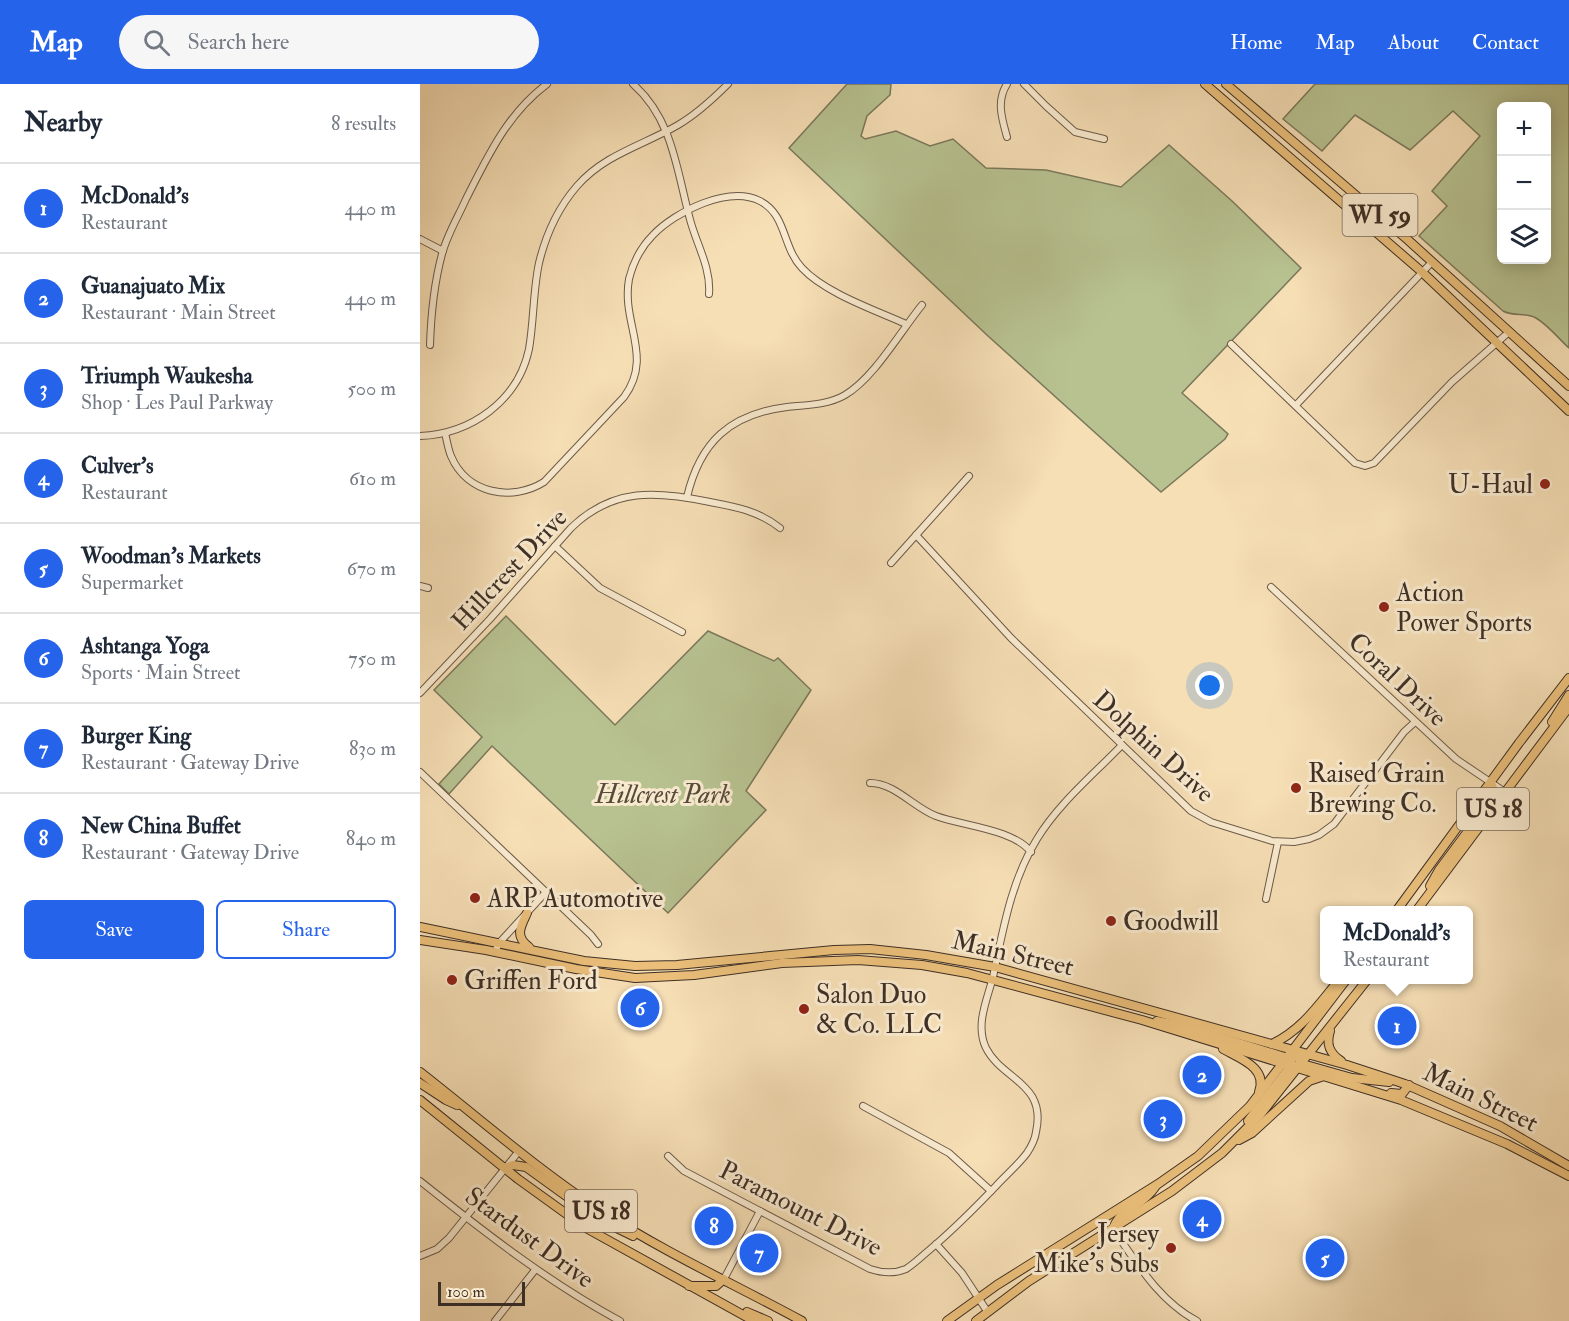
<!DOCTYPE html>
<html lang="en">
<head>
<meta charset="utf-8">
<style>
	body { margin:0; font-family:"IM FELL Double Pica",serif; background:#f6f6f7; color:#1f2937 }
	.controls { position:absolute; right:18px; top:18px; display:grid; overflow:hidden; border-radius:9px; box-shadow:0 3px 15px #0003 }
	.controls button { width:54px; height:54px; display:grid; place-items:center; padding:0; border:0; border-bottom:2px solid #e0e1e3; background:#fff; color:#1f2937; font:30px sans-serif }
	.scale { position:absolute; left:18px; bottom:15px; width:87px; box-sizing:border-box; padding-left:6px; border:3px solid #3e2f25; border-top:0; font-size:16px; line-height:21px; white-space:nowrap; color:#3e2f25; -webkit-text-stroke:4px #f9eacf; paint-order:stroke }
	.you { position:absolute; left:790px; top:602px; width:21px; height:21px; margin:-15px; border:4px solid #fff; border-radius:50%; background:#1a73e8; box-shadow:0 0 0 9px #1a73e833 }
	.badge { display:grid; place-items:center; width:39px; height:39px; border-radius:50%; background:#2563eb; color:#fff; font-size:20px; font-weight:700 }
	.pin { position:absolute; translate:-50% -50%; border:3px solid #fff; box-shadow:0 2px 6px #0006 }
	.popup { position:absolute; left:900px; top:822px; width:153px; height:78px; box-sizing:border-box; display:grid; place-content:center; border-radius:9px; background:#fff; filter:drop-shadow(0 2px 4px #0005); font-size:20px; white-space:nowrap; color:#747a83 }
	.popup b { font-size:22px; color:#1f2937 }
	.popup::after { content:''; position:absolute; left:50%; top:100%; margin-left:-12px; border:12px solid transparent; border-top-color:#fff }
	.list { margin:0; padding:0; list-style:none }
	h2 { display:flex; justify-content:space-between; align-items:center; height:78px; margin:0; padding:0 24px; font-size:26px }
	h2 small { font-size:20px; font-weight:400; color:#747a83 }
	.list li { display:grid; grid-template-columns:39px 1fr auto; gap:18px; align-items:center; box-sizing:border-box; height:90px; padding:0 24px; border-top:2px solid #e0e1e3 }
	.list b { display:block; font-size:22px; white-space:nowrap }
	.list p { margin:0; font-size:20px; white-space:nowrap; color:#747a83 }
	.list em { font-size:20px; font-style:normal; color:#747a83 }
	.actions { display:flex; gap:12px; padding:18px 24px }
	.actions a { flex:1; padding:14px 0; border:2px solid #2563eb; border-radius:9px; text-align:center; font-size:21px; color:#2563eb }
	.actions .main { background:#2563eb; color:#fff }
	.icon { flex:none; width:33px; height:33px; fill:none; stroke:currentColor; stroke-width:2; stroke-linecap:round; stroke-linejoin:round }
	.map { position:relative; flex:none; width:1149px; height:1237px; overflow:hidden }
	header { display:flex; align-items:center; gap:36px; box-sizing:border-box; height:84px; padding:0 30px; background:#2563eb; color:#fff }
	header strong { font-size:28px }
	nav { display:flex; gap:33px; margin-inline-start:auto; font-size:21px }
	.search { width:420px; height:54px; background:#f6f6f7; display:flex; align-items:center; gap:15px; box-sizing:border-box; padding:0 21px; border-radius:33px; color:#747a83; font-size:22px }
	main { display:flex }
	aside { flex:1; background:#fff }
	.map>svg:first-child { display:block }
	.green { fill:#b8c291; stroke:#7b785b; stroke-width:1.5; fill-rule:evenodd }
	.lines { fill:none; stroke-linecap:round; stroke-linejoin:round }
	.minor-casing { stroke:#6c5b49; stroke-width:8 }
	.major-casing { stroke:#3e2f25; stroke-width:10 }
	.minor { stroke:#f9eacf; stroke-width:6 }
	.major { stroke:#ebbf7a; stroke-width:8 }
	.poi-dot { fill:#8f2418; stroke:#f9eacf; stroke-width:2 }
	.labels { text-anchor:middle; stroke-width:6; stroke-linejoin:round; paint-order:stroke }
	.shield { fill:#f9eacf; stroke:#766758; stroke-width:1.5 }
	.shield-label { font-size:24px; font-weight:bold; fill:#3e2f25 }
	.poi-label { font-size:26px; fill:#3e2f25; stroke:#f9eacf; text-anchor:start }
	.street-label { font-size:26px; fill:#3e2f25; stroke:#f9eacf }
	.park-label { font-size:26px; font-style:italic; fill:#564c3b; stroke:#f9eacf }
</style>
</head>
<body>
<header>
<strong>Map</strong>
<div class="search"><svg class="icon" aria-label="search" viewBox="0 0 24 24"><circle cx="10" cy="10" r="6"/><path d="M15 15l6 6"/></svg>Search here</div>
<nav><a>Home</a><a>Map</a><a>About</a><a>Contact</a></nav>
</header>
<main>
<aside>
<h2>Nearby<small>8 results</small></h2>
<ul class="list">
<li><span class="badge">1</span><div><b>McDonald's</b><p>Restaurant</p></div><em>440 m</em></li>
<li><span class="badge">2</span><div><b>Guanajuato Mix</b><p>Restaurant · Main Street</p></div><em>440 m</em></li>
<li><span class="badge">3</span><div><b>Triumph Waukesha</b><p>Shop · Les Paul Parkway</p></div><em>500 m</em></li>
<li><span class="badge">4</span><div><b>Culver's</b><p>Restaurant</p></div><em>610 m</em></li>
<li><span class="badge">5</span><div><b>Woodman's Markets</b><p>Supermarket</p></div><em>670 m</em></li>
<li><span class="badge">6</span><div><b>Ashtanga Yoga</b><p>Sports · Main Street</p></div><em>750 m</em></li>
<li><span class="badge">7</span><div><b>Burger King</b><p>Restaurant · Gateway Drive</p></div><em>830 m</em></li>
<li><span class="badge">8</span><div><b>New China Buffet</b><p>Restaurant · Gateway Drive</p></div><em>840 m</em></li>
</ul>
<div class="actions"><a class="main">Save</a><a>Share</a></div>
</aside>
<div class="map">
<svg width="1149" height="1237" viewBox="0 0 1149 1237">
	<rect width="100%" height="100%" fill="#f6deb5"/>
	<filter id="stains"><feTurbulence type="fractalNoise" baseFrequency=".00333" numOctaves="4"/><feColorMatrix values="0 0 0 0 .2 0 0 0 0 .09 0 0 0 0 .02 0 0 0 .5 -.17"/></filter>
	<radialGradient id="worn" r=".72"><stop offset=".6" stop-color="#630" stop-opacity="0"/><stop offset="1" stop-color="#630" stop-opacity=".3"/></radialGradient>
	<g class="green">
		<path d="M427,0H471L470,11L447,32L441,52L445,55L476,47L510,62L533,55L566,84L626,86L701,103L749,61L812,117L881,184L762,309L808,350L805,355L741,408L568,252L369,64Z"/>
		<path d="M895,0H1149V264C1139,255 1128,241 1116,234C1106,228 1094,233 1083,227L999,152L1027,122L1012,107L1060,52L1033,27L990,66L935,31L902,67L863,35ZM1126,22V176H1082V22Z"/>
		<path d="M86,532L195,641L288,547L354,577L358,574L391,606L326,707L346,726L248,829L72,662L29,710L19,700L62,653L14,606Z"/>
	</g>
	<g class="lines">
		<defs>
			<g id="minor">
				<path d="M213,0C254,36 257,90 271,139C278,163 291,185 289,210"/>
				<path d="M587,0C576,17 582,35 587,53"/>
				<path d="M604,0L626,22L655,48L684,55"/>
				<path d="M0,155L23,167"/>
				<path d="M811,260L935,379L945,382L954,379L1032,298L1089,248"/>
				<path d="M10,261C11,230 14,200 22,170C27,151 38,133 46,115C68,72 87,30 127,0"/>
				<path d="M876,321L1012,178"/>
				<path d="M25,349C27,357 28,365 31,372C47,410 92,418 124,398L204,313C234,272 201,240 209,195C213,179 221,163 233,151C255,128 308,101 340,117C367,131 362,163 382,184C405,209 455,226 486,240"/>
				<path d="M0,352C51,350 98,317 109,265C114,236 113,207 119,179C126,150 138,124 157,102C185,70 224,61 258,41C277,30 293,15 308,0"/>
				<path d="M267,413C280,358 310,330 367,323C386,321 408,321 425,311C454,294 480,248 502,221"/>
				<path d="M496,451L591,554L771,727L791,738L852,757L874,758L889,755L899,751L914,740L984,648L995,638"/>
				<path d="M135,462L180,504L262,548"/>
				<path d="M471,479L549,392"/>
				<path d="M0,502L8,504"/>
				<path d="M851,503L1036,675L1085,708"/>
				<path d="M0,609L70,535L151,444C193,403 237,407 290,418C316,423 339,427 360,444"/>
				<path d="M0,688L171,851L178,860"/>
				<path d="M450,699C475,699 493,723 516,732C543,742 593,745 611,768"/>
				<path d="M846,815L858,758"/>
				<path d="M75,868L79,859L126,808"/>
				<path d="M443,1022L529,1069L571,1107"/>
				<path d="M248,1072L264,1087L450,1185C462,1189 474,1190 486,1185C494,1180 500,1174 507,1168C532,1147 554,1125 576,1102C586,1091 598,1081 607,1069C611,1063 615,1056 616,1048C627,999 582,996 566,964C555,941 567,916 573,893C583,846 591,797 617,755C638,720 673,691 702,661"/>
				<path d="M0,1097C64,1148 128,1198 200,1237"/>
				<path d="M693,1145C717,1179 739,1217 777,1237"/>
				<path d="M516,1160L542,1189L567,1227"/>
				<path d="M0,1172L17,1165L29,1154L99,1067"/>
				<path d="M304,1195L340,1127"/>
				<path d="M75,1237L115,1186"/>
			</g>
			<g id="major">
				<path d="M785,0L1002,188L1149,327"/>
				<path d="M806,0L988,156L1149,302"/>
				<path d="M1132,638L1149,611"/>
				<path d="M1010,802L1019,786L1075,711L1071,698"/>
				<path d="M977,826L1099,659L1149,594"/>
				<path d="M997,826L1149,623"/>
				<path d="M107,829C101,842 94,852 109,863"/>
				<path d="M0,843L164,877L215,882L257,881L414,866L450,865L506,871L575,883L927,981L985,1000L1080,1042L1149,1082"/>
				<path d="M0,856L66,866L156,885L215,894L274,891L362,879L438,876L502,881L547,889L722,936L981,1016L1087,1060L1149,1092"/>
				<path d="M737,937L767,943L868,974L888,971"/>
				<path d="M910,947C906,960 909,969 921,977"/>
				<path d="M852,960C882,946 899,920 919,896"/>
				<path d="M803,965C821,975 848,984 839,1008"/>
				<path d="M879,979L932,994L969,998"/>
				<path d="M0,988C60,1035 118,1086 181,1127C245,1169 316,1201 382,1237"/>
				<path d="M0,999L26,1016L37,1021"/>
				<path d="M971,1009L982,1010L989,1001"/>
				<path d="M0,1016L98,1095L166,1144L334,1237"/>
				<path d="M828,1037L872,980"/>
				<path d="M819,1056L832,1049L889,997L901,993"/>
				<path d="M85,1084L93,1081L106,1083L178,1135L213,1152"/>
				<path d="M693,1145C699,1125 723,1122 735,1103"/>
				<path d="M269,1202H296L304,1195"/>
				<path d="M327,1228L348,1237"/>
				<path d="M527,1237L577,1201L738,1100L778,1072L830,1022L926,896"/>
				<path d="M556,1237L609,1197L752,1107L802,1069L840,1031L947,896"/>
			</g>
		</defs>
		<use href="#minor" class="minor-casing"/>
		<use href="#major" class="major-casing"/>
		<use href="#minor" class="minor"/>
		<use href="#major" class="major"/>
	</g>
	<g class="poi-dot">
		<circle cx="1125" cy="400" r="6"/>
		<circle cx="964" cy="523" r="6"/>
		<circle cx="876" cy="704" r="6"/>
		<circle cx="55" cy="814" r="6"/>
		<circle cx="691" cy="837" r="6"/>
		<circle cx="32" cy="896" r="6"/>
		<circle cx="384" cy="925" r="6"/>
		<circle cx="751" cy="1164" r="6"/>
	</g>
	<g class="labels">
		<g class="shield">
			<rect x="922.5" y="110" width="75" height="42" rx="4.5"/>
			<rect x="1037" y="704" width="72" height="42" rx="4.5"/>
			<rect x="145" y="1106" width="72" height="42" rx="4.5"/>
		</g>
		<g class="shield-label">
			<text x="960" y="139">WI 59</text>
			<text x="1073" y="733">US 18</text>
			<text x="181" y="1135">US 18</text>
		</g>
		<g class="poi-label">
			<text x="1113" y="409" text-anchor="end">U-Haul</text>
			<text x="976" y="517">Action<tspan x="976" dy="30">Power Sports</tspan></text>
			<text x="888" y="698">Raised Grain<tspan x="888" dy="30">Brewing Co.</tspan></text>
			<text x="67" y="823">ARP Automotive</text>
			<text x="703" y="846">Goodwill</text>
			<text x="44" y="905">Griffen Ford</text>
			<text x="396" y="919">Salon Duo<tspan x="396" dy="30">&amp; Co. LLC</tspan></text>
			<text x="739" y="1158" text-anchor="end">Jersey<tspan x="739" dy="30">Mike's Subs</tspan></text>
		</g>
		<g class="street-label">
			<text transform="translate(89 485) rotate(-47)" y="9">Hillcrest Drive</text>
			<text transform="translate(978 595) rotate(43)" y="9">Coral Drive</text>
			<text transform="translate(734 662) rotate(42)" y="9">Dolphin Drive</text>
			<text transform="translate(593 869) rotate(13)" y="9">Main Street</text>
			<text transform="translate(1061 1013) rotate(26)" y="9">Main Street</text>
			<text transform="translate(381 1124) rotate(27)" y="9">Paramount Drive</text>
			<text transform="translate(110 1153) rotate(36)" y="9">Stardust Drive</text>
		</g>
		<g class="park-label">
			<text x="243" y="719">Hillcrest Park</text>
		</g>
	</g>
	<rect width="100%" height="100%" filter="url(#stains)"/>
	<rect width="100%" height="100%" fill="url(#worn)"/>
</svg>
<div class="controls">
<button>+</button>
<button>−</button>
<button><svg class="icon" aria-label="layers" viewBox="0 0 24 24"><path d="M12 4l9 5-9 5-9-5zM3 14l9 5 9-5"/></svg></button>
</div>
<div class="scale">100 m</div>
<div class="you"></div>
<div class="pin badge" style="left:977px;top:942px">1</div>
<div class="popup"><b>McDonald's</b>Restaurant</div>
<div class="pin badge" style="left:782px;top:991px">2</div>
<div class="pin badge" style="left:743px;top:1035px">3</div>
<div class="pin badge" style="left:782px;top:1135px">4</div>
<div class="pin badge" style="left:905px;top:1174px">5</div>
<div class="pin badge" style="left:220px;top:924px">6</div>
<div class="pin badge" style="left:339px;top:1169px">7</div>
<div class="pin badge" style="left:294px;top:1142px">8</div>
</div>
</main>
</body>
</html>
